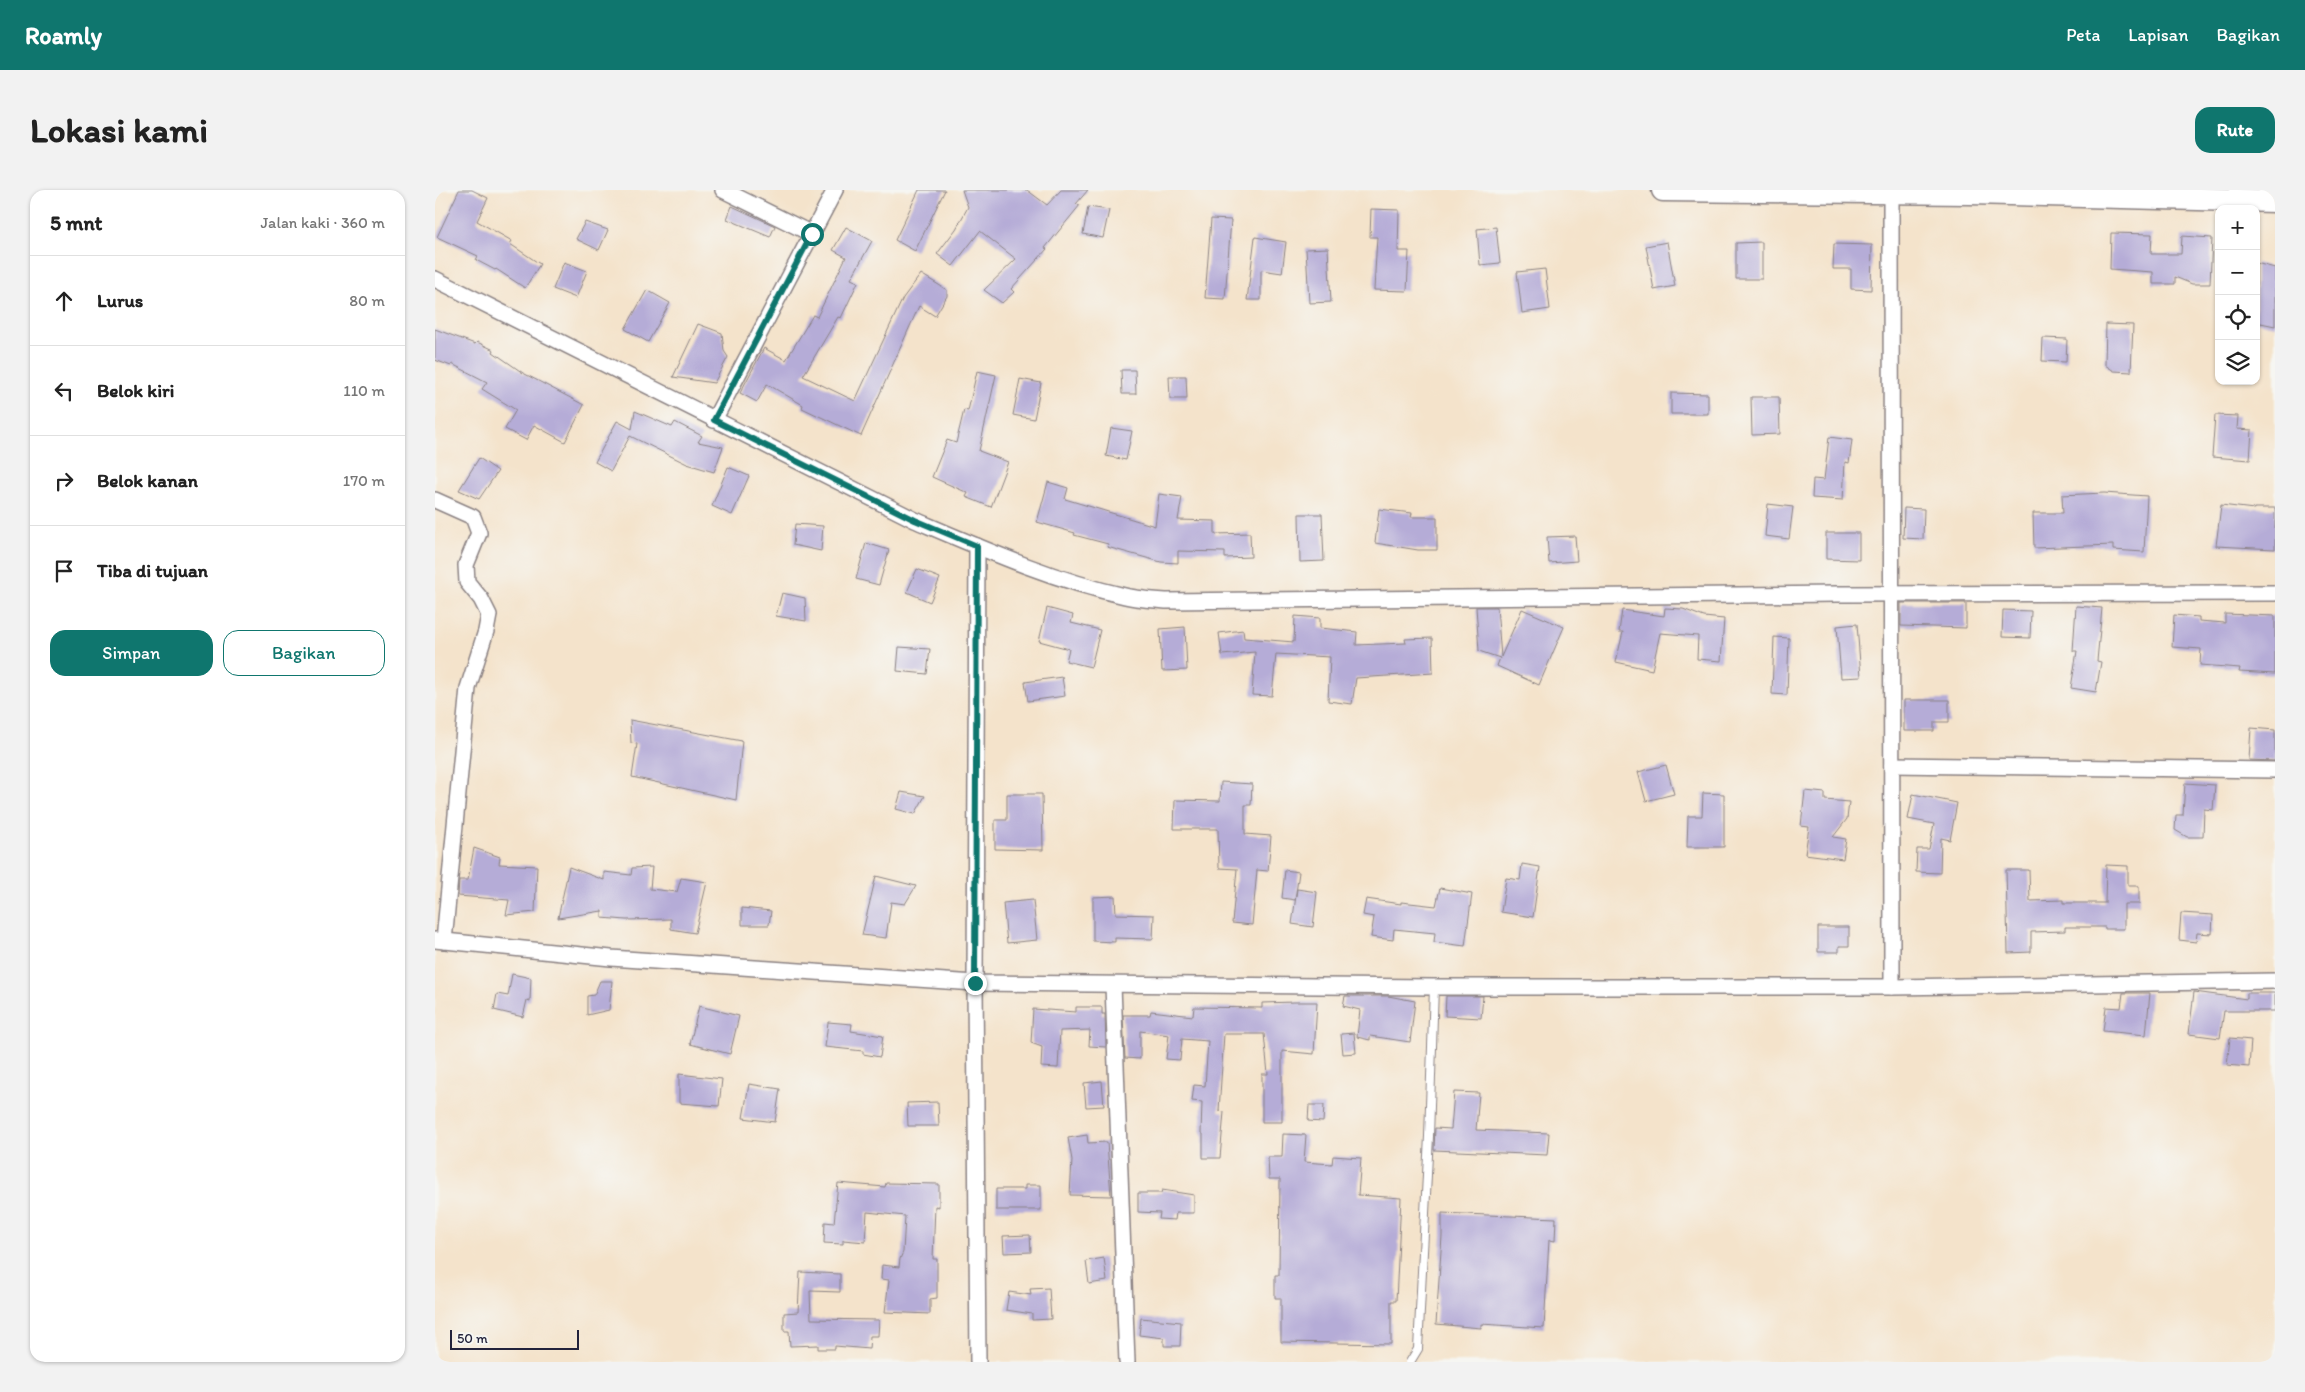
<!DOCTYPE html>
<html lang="id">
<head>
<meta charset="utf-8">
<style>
	body { margin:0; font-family:Itim,sans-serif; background:#f2f2f2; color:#222 }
	.controls { position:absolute; right:15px; top:15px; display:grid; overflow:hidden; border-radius:10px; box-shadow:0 1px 4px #0004 }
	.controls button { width:45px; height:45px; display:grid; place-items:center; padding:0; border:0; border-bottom:1px solid #e0e0e0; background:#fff; color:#222; font:25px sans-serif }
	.scale { position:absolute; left:15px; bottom:12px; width:129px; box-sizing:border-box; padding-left:5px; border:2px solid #22223b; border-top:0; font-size:14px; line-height:18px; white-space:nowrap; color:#22223b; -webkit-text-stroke:4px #f6f6f2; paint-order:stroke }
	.stop { position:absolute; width:15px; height:15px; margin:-11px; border:4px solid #0f766e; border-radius:50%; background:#fff }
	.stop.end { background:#0f766e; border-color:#fff; box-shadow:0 1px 5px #0008 }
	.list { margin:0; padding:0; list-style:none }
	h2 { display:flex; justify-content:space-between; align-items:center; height:65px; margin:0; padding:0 20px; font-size:21px }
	h2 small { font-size:16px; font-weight:400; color:#767676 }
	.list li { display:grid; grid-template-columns:32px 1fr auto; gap:15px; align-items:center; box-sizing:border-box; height:90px; padding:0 20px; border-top:1px solid #e0e0e0 }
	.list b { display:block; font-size:19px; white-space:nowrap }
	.list em { font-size:16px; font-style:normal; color:#767676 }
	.actions { display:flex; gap:10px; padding:15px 20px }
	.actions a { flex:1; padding:11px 0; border:1px solid #0f766e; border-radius:15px; text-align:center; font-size:18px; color:#0f766e }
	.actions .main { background:#0f766e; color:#fff }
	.icon { flex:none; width:28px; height:28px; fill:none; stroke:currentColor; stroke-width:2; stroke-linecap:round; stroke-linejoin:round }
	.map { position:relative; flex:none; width:1840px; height:1172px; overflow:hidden; border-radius:15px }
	header { display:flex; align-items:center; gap:30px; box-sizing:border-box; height:70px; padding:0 25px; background:#0f766e; color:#fff }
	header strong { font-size:24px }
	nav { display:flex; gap:28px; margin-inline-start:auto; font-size:18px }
	.intro { display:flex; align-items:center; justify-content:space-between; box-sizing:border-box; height:120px; padding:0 30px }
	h1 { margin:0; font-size:35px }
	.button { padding:12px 22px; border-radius:15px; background:#0f766e; color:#fff; font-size:18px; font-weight:700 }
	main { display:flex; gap:30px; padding:0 30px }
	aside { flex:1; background:#fff; border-radius:15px; box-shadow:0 1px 4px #0004 }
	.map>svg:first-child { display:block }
	.building { fill:#b5acd7 }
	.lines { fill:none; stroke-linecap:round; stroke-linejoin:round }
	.lane-casing { stroke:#8b8283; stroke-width:10 }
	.street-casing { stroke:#8b8283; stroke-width:18 }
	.secondary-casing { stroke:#8b8283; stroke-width:25 }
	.lane { stroke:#fff; stroke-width:8 }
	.street { stroke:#fff; stroke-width:15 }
	.secondary { stroke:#fff; stroke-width:22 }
	.route { stroke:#0f766e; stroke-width:6 }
</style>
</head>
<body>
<header>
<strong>Roamly</strong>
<nav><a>Peta</a><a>Lapisan</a><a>Bagikan</a></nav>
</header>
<div class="intro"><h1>Lokasi kami</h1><a class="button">Rute</a></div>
<main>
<aside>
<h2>5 mnt<small>Jalan kaki · 360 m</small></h2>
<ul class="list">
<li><svg class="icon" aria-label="ahead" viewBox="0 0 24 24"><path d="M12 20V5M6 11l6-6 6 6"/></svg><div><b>Lurus</b></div><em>80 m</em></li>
<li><svg class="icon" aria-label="left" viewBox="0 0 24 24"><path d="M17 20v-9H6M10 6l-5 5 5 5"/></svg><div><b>Belok kiri</b></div><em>110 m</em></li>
<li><svg class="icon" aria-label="right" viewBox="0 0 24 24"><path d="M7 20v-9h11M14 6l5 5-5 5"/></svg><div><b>Belok kanan</b></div><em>170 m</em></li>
<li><svg class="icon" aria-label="arrive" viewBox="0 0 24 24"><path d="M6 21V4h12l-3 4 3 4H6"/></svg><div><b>Tiba di tujuan</b></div></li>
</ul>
<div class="actions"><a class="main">Simpan</a><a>Bagikan</a></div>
</aside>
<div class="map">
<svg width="1840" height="1172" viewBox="0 0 1840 1172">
	<rect width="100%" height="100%" fill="#f6f6f2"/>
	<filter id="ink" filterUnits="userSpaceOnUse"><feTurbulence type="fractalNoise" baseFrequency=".02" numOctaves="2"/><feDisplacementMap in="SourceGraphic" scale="10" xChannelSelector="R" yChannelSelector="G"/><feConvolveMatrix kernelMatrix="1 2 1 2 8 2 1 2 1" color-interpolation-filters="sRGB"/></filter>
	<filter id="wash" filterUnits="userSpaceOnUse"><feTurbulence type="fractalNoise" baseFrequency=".0096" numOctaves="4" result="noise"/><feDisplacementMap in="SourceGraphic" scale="20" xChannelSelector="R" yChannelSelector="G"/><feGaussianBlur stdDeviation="1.12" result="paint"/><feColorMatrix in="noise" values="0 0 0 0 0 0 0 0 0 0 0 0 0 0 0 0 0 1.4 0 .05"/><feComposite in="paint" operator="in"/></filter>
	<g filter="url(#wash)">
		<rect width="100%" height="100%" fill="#f4e3cb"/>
		<g id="blocks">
			<g class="building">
				<path d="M24,0H37L53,8L42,31L77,51L75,54L105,74L90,98L61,79L60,80L41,70L43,66L2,47Z"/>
				<path d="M484,0H510L480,61L460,50Z"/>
				<path d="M527,0H592L612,15L626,0H653L641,14L645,15L610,58L612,59L576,99L579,102L567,113L549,100L581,69L545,41L518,76L502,64L521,39L533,17Z"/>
				<path d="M297,16L340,36L335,47L292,29Z"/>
				<path d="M653,17L674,20L668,48L648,44Z"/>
				<path d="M936,19L964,20L963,61H974L972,101L939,100L942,47H935Z"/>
				<path d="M776,29L796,30L790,109L770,108Z"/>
				<path d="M150,32L173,40L164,60L141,49Z"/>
				<path d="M411,37L437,51L416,89L423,92L406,128L403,127L368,186L420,211L468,108L486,84L512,100V106L500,126L484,116L426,246L367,218L368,215L332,194L322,212L305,203L329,158L351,170L378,125L382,127L411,67L398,60Z"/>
				<path d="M1061,37L1065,73L1045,75L1042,39Z"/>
				<path d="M1676,43L1717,44L1716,64H1746L1747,46L1777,48L1775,94H1757L1740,87V94H1718V82L1675,79Z"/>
				<path d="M820,47L851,52L847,83L826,80V110H812Z"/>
				<path d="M1232,52L1240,96L1219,100L1211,56Z"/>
				<path d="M1327,52V89H1301V53Z"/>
				<path d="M1399,54L1437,55L1436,100L1416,99V79H1398Z"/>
				<path d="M893,58L896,112L874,113L871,59Z"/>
				<path d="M129,72L152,81L141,108L118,99Z"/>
				<path d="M1821,73L1840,78V136L1821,132Z"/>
				<path d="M1110,79L1115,119L1087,123L1082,82Z"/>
				<path d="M212,100L235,113L213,152L190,139Z"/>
				<path d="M263,134L287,143L289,161L293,167L279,193L238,187Z"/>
				<path d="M1671,134L1698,135L1696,182L1679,181L1670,175Z"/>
				<path d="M0,139L40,154L42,152L59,160L58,162L88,183L149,215L130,252L99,235L91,250L70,239L81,220L47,199L52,192L17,174L16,176L0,170Z"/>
				<path d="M1608,148L1632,149L1631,172L1607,171Z"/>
				<path d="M686,180H700L701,204H687Z"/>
				<path d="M542,181L561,185L544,261L573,272L556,317L531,307L533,303L497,287L512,250L521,253L529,220L533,221Z"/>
				<path d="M734,186H751L752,209H735Z"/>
				<path d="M585,189L606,193L599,229L578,225Z"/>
				<path d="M1236,203L1273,204V224H1236Z"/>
				<path d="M1316,207H1344L1345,244L1317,245Z"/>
				<path d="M200,221L237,237L240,232L267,246L263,252L288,257L279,282L252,274L195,246L176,281L160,272L182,231L197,239Z"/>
				<path d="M1780,225L1803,226L1802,239L1817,240L1815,270L1777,267Z"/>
				<path d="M676,238L697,241L691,270L671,266Z"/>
				<path d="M1394,247L1417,250L1414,273L1410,272L1408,310L1377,308L1378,289L1389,290Z"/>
				<path d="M44,268L63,281L44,309L24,300Z"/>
				<path d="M293,277L314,286L297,325L277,316Z"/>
				<path d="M613,292L633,298L630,309L720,336L724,304L747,307L743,330L780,331V344L815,343L816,367L790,368V362L743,361V373L726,372L672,357L673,354L639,345L640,343L602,332Z"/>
				<path d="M1669,303L1712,306L1709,362L1678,360V355L1599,358L1598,323H1628L1627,305Z"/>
				<path d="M1333,314L1358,317L1354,349L1330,346Z"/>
				<path d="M1786,315L1819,319V318H1840V359L1781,356Z"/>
				<path d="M1469,318L1489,319L1488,349L1468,348Z"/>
				<path d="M944,319L977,323L976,327H1002V360H983L940,353Z"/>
				<path d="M864,324H887L889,371L865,372Z"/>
				<path d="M360,334L388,336L386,361L358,355Z"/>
				<path d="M1391,343H1424V370L1391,369Z"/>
				<path d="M1140,346L1142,371L1114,373L1112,347Z"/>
				<path d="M431,353L454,360L444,395L421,389Z"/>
				<path d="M482,379L505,388L495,412L472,402Z"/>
				<path d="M347,403L370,408L371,431L341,426Z"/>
				<path d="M1466,413H1531V438L1466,436Z"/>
				<path d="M1641,416L1667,418L1662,471L1666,472L1661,502L1636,498L1642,461H1638Z"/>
				<path d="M1041,417H1062L1066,467L1087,419L1129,437L1104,495L1062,476L1065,468L1044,461Z"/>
				<path d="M612,418L638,425L636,433L665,440L656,477L631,471L634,459L604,451Z"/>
				<path d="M1230,418L1248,419L1269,427L1289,429L1286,471L1262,469L1263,446L1225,443L1217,480L1181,472L1188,442H1184L1187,420L1229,426Z"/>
				<path d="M1568,420L1596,421L1595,448L1567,447Z"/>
				<path d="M1790,424L1840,426V484L1804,482L1805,478L1765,475L1766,459L1737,457L1739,425L1764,427V431L1790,433Z"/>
				<path d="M860,426L885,428V438L922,442L921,455L971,453L970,449L997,448L998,483L921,488L917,514L893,511L895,467L841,464L837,506L817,505L820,462L787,465L784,443L808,440L809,448L859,452Z"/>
				<path d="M1422,434L1426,487L1406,488L1402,436Z"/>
				<path d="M750,437L752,480L727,481L725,439Z"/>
				<path d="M1339,447L1354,448L1352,505L1337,504Z"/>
				<path d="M464,457L495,459L492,484L462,481Z"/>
				<path d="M627,487L630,506L593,511L590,492Z"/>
				<path d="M1469,510H1514V532H1499V541H1469Z"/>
				<path d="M195,530L307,551L301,610L197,587L202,554L196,553Z"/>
				<path d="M1816,538L1840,540V571L1814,570Z"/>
				<path d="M1231,575L1239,604L1211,611L1203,582Z"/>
				<path d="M786,592L817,594L816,615H810V644L836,646L833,681L822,680L817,735L797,733L802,679L784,678L783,639H739L740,610L785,611Z"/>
				<path d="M1750,593L1780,595L1778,620L1769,619L1768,647H1752L1740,640L1741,625H1748Z"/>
				<path d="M1370,601L1390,603V610L1414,612L1412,629L1398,647L1411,649L1408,669L1370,664L1374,637L1366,636Z"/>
				<path d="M466,602L490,606L480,624L461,619Z"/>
				<path d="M1268,603L1289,604V657H1252L1253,626H1267Z"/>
				<path d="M572,604H607L608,660L560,659V630H572Z"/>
				<path d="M1478,604L1522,613L1515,650L1506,648L1505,683L1481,682L1482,659H1494L1499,634L1473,629Z"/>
				<path d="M39,658L65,667L64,674L102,676L100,722L71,725L74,710L23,706L24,690H33Z"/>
				<path d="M1087,674L1105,677L1098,727L1066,722L1071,688L1085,690Z"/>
				<path d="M1671,675L1693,676V696H1704V714H1689V739H1670V737H1630V741L1596,742V762L1573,763L1571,680H1594L1595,711L1629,710V713H1670Z"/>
				<path d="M134,677L169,690V682L196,685L197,678L217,677L215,699L242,702L246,688L272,692L260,743L236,739V729L191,730L167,728V721L123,728Z"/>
				<path d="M850,680L864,682L860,710L847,708Z"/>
				<path d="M441,686L481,696L470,714L456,712L451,748L427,745Z"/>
				<path d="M1005,698L1037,704L1030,756L999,752L1000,743L959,739L958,750L936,747L939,727L928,725L931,709L966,714V712L1001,716Z"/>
				<path d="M862,699L882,702L878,737L857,734Z"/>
				<path d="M680,706L681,724L719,725L718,749L680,748V752L658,751V707Z"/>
				<path d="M598,710L602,750L572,753L568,713Z"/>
				<path d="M307,718L336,721L334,735H307Z"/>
				<path d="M1746,723L1778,725L1777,744L1762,743L1761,752L1744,750Z"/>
				<path d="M1383,737H1414V756H1404V762H1383Z"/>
				<path d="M77,784L96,788L95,811L92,810L88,827L59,820L62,804L73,806Z"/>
				<path d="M165,791H177L174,820L152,825V806L159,805Z"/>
				<path d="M1759,802L1812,809V803H1840V821H1789L1785,848L1754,844Z"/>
				<path d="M1688,803H1715L1711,845L1668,841L1671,817L1686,818Z"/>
				<path d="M910,806H953L980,811L975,852L935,846V850L922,847L925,820L908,816Z"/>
				<path d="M1011,806H1048L1046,828L1010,826Z"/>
				<path d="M860,812H882L879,864L847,861V932H827V884H833L829,844H789L784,921L789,922L785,968H768V944L766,943L767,912L757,911L759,895L770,896L773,851L747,849L745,870L731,869L734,845L705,841V869L690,868L688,825H715L716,821L758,826L759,817L827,818V813Z"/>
				<path d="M264,816L304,826L295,864L255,854Z"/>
				<path d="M641,817H667V824H670L671,857L654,856L655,840L625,841L623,878L606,877L607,857L596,853L598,819L641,822Z"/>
				<path d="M393,832L417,834L416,841L448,846L445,867L428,864V861L390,857Z"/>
				<path d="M919,843L921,863L908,864L906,844Z"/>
				<path d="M1795,848L1816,850L1814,877L1792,875Z"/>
				<path d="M244,884L287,889L284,916L244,913Z"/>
				<path d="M667,891L669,916L651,917L649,893Z"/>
				<path d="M314,894L345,899L340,932L308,928Z"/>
				<path d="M1019,902L1044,903L1041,940L1114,943L1112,965L999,960L1000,938L1016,939Z"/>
				<path d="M503,912L504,936H473L472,913Z"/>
				<path d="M874,915H889L888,932L873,931Z"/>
				<path d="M848,944L871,945L869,972L897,974L898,966L926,968L923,1005L966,1008L961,1111H956V1154L846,1152V1108H840V1085H844L845,989H834L833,967H847Z"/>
				<path d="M652,945L653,953L672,952L676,1006L635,1005L637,970L633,948Z"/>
				<path d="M403,993L450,997L451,993L504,994V1017L500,1016L498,1069H502V1108L495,1109V1124L450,1122L454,1090L446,1089L447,1075L464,1077L465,1069L468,1062L470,1026L432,1022L430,1052L408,1050V1054L389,1053L390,1032L399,1033Z"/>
				<path d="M590,995H606V1020H561V999H590Z"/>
				<path d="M727,1000L759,1005V1023H741L740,1030L724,1029L725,1023L703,1022V1003H726Z"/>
				<path d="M1007,1023L1121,1028L1120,1051L1114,1050L1109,1138L1046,1134V1138L1001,1134L1007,1046Z"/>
				<path d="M595,1045L596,1062L569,1063L568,1046Z"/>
				<path d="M669,1068L672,1091L654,1094L651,1071Z"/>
				<path d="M365,1082L405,1084V1102L375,1101L376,1129L444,1130L443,1146H435L434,1159L400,1156V1159H383V1155L355,1156L354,1141H349V1123L363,1122Z"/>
				<path d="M614,1098L616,1129L597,1130V1124L571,1120L574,1102L596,1105L595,1099Z"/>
				<path d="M706,1128L746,1132L745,1156H729V1148L704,1145Z"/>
			</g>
		</g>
	</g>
	<g filter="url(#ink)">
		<use href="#blocks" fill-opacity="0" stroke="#8b8283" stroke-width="1"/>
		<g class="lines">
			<defs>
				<path id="lane" d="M975,1172L983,1159L994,946L999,797"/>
				<g id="street">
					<path d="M288,0L377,44"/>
					<path d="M1456,0L1457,797"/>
					<path d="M0,89L480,330C548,359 618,390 690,406C703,409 718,410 732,411L1403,404L1840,403"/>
					<path d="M279,230L400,0"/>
					<path d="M0,310L38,327L44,343L31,375L32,392L46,409L54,425L51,441L33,498L9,751"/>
					<path d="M542,356L540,793L543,1172"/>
					<path d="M1457,575L1840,580"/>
					<path d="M0,750L176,768L540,793L999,797H1457L1840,791"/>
					<path d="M678,795L692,1172"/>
				</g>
				<path id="secondary" d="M1228,0L1535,3L1840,11"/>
			</defs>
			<use href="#lane" class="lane-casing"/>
			<use href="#street" class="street-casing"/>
			<use href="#secondary" class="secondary-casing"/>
			<use href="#lane" class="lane"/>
			<use href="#street" class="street"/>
			<use href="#secondary" class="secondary"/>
		</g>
	</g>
	<g class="lines" filter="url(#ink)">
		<path class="route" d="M377,44L279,230L480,330L542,356L540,793"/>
	</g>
</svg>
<div class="controls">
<button>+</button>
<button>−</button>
<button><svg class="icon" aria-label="locate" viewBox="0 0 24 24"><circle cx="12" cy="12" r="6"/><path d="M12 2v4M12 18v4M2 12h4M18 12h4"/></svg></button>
<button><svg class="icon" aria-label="layers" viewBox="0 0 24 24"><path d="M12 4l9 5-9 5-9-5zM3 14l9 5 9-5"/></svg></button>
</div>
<div class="scale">50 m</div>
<div class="stop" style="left:377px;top:44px"></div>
<div class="stop end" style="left:540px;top:793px"></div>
</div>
</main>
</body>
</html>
